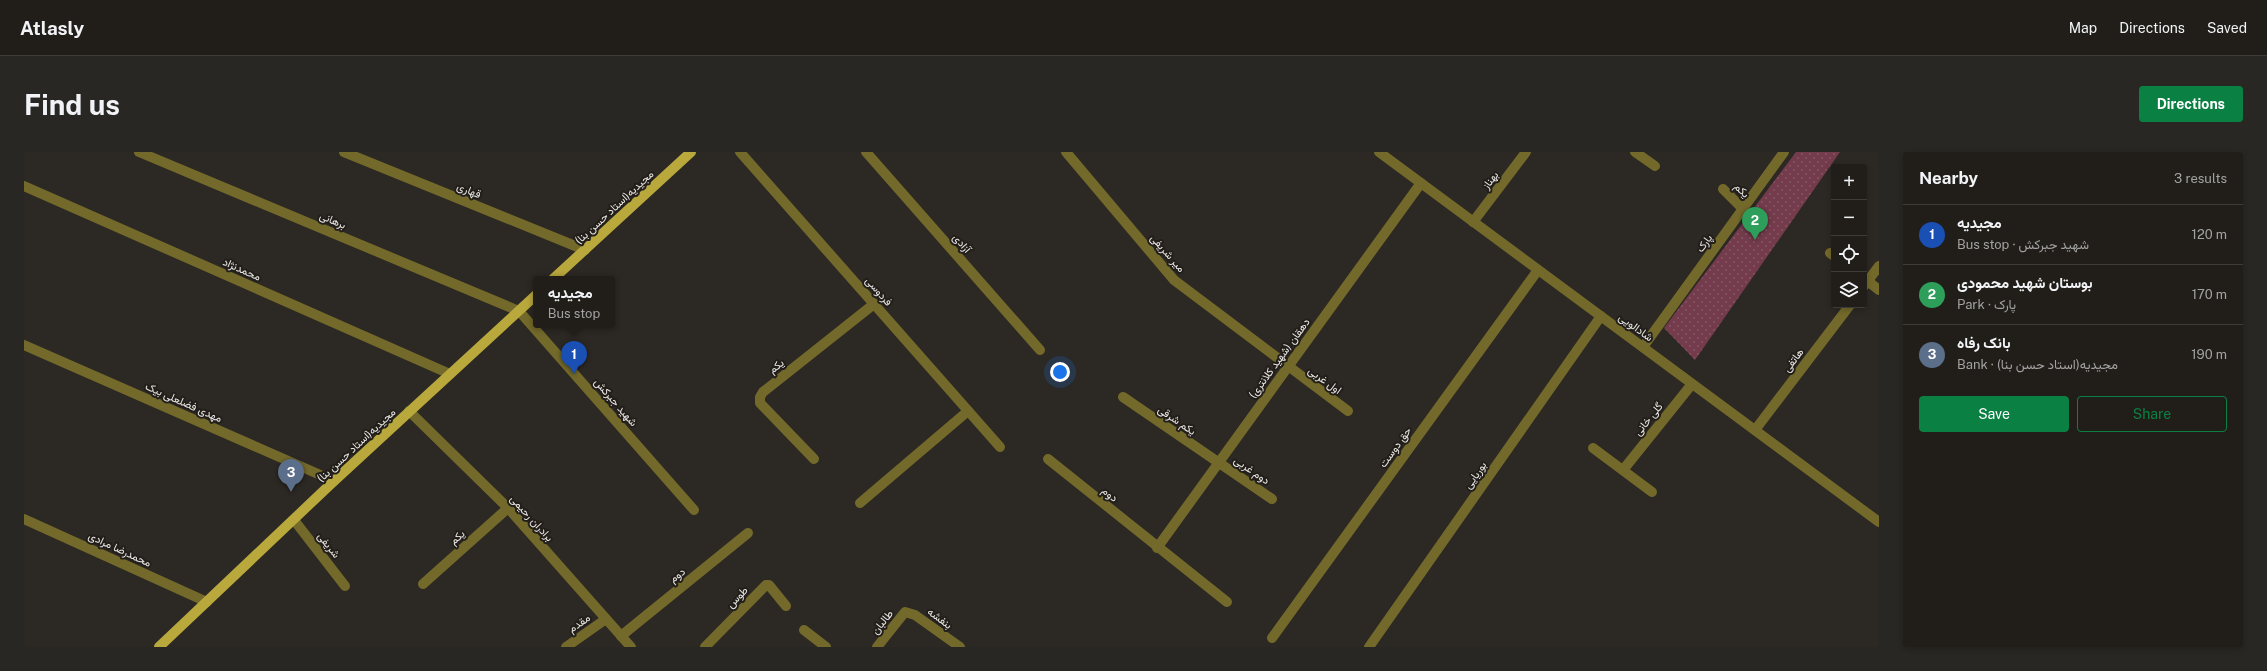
<!DOCTYPE html>
<html lang="en">
<head>
<meta charset="utf-8">
<style>
	body { margin:0; font-family:"Public Sans",Vazirmatn,sans-serif; background:#292723; color:#f1f3f6 }
	.controls { position:absolute; right:12px; top:12px; display:grid; overflow:hidden; border-radius:4px; box-shadow:0 2px 6px #0003 }
	.controls button { width:36px; height:36px; display:grid; place-items:center; padding:0; border:0; border-bottom:1px solid #3e3c39; background:#211e1a; color:#f1f3f6; font:20px sans-serif }
	.you { position:absolute; left:1036px; top:220px; width:14px; height:14px; margin:-10px; border:3px solid #fff; border-radius:50%; background:#1a73e8; box-shadow:0 0 0 6px #1a73e833 }
	.badge { display:grid; place-items:center; width:26px; height:26px; border-radius:50%; background:#0b8043; color:#fff; font-size:13px; font-weight:700 }
	.pin { position:absolute; translate:-50% -33px; filter:drop-shadow(0 1px 2px #0008) }
	.pin::after { content:''; position:absolute; top:21px; width:14px; height:12px; background:inherit; clip-path:polygon(0 0,100% 0,50% 100%) }
	.popup { position:absolute; left:509px; top:124px; width:82px; height:52px; box-sizing:border-box; display:grid; place-content:center; border-radius:4px; background:#211e1a; filter:drop-shadow(0 1px 3px #0005); font-size:13px; white-space:nowrap; color:#a2a2a2 }
	.popup b { font-size:15px; color:#f1f3f6 }
	.popup::after { content:''; position:absolute; left:50%; top:100%; margin-left:-8px; border:8px solid transparent; border-top-color:#211e1a }
	.list { margin:0; padding:0; list-style:none }
	h2 { display:flex; justify-content:space-between; align-items:center; height:52px; margin:0; padding:0 16px; font-size:17px }
	h2 small { font-size:13px; font-weight:400; color:#a2a2a2 }
	.list li { display:grid; grid-template-columns:26px 1fr auto; gap:12px; align-items:center; box-sizing:border-box; height:60px; padding:0 16px; border-top:1px solid #3e3c39 }
	.list b { display:block; font-size:15px; white-space:nowrap }
	.list p { margin:0; font-size:13px; white-space:nowrap; color:#a2a2a2 }
	.list em { font-size:13px; font-style:normal; color:#a2a2a2 }
	.actions { display:flex; gap:8px; padding:12px 16px }
	.actions a { flex:1; padding:9px 0; border:1px solid #0b8043; border-radius:4px; text-align:center; font-size:14px; color:#0b8043 }
	.actions .main { background:#0b8043; color:#fff }
	.icon { flex:none; width:22px; height:22px; fill:none; stroke:currentColor; stroke-width:2; stroke-linecap:round; stroke-linejoin:round }
	.map { position:relative; flex:none; width:1855px; height:495px; overflow:hidden; border-radius:4px }
	header { display:flex; align-items:center; gap:24px; box-sizing:border-box; height:56px; padding:0 20px; background:#211e1a; border-bottom:1px solid #3e3c39 }
	header strong { font-size:19px }
	nav { display:flex; gap:22px; margin-inline-start:auto; font-size:14px }
	.intro { display:flex; align-items:center; justify-content:space-between; box-sizing:border-box; height:96px; padding:0 24px }
	h1 { margin:0; font-size:28px }
	.button { padding:10px 18px; border-radius:4px; background:#0b8043; color:#fff; font-size:14px; font-weight:700 }
	main { display:flex; gap:24px; padding:0 24px }
	aside { flex:1; background:#211e1a; border-radius:4px; box-shadow:0 2px 6px #0003 }
	.map>svg:first-child { display:block }
	.grass { fill:url(#grass-dots) }
	.lines { fill:none; stroke-linecap:round; stroke-linejoin:round }
	.minor { stroke:#73692a; stroke-width:10 }
	.major { stroke:#b9a83c; stroke-width:10 }
	.labels { text-anchor:middle; stroke-width:4; stroke-linejoin:round; paint-order:stroke }
	.street-label { font-size:11px; fill:#ebe8e5; stroke:#221e1a }
</style>
</head>
<body>
<header>
<strong>Atlasly</strong>
<nav><a>Map</a><a>Directions</a><a>Saved</a></nav>
</header>
<div class="intro"><h1>Find us</h1><a class="button">Directions</a></div>
<main>
<div class="map">
<svg width="1855" height="495" viewBox="0 0 1855 495">
	<defs>
		<pattern id="grass-dots" width="8" height="8" patternUnits="userSpaceOnUse"><rect width="8" height="8" fill="#733b4b"/><path d="M2 2h.1M6 6h.1" fill="none" stroke="#875765" stroke-width="1.8" stroke-linecap="round"/></pattern>
	</defs>
	<rect width="100%" height="100%" fill="#2c2823"/>
	<path class="grass" d="M1772,0H1816L1671,208L1640,176Z"/>
	<g class="lines">
		<g class="minor">
			<path d="M115,0L495,159L670,358"/>
			<path d="M320,0L561,98"/>
			<path d="M716,0L976,295"/>
			<path d="M842,0L1016,198"/>
			<path d="M1042,0L1150,128L1324,259"/>
			<path d="M1355,0L1855,370"/>
			<path d="M1611,0L1631,14"/>
			<path d="M0,34L426,222"/>
			<path d="M1699,37L1719,57"/>
			<path d="M1449,70L1502,0"/>
			<path d="M1806,101L1810,104"/>
			<path d="M1840,126L1855,138"/>
			<path d="M1840,134L1855,114"/>
			<path d="M0,193L310,329"/>
			<path d="M1619,195L1760,0"/>
			<path d="M1099,245L1248,347"/>
			<path d="M385,259L484,356L607,495"/>
			<path d="M1731,278L1826,153"/>
			<path d="M1569,296L1628,340"/>
			<path d="M790,307L736,251V245L739,240L850,152"/>
			<path d="M1024,307L1203,450"/>
			<path d="M1599,318L1668,232"/>
			<path d="M836,351L944,259"/>
			<path d="M0,367L183,450"/>
			<path d="M270,368L321,434"/>
			<path d="M1133,396L1397,31"/>
			<path d="M399,432L484,356"/>
			<path d="M780,478L802,495"/>
			<path d="M597,484L724,381"/>
			<path d="M1248,486L1514,118"/>
			<path d="M542,495L582,467"/>
			<path d="M681,495L742,433H745L762,454"/>
			<path d="M853,495L881,460L891,463L936,495"/>
			<path d="M1345,495L1577,164"/>
		</g>
		<g class="major">
			<path d="M529,127L667,0"/>
			<path d="M135,495L310,329L512,143"/>
		</g>
	</g>
	<g class="labels">
		<g class="street-label">
			<text transform="translate(1466 28) rotate(-53)" y="4">بهناز</text>
			<text transform="translate(445 38) rotate(22)" y="4">قهاری</text>
			<text transform="translate(1718 38) rotate(45)" y="4">یکم</text>
			<text transform="translate(590 55) rotate(-43)" y="4">مجیدیه(استاد حسن بنا)</text>
			<text transform="translate(309 68) rotate(23)" y="4">برهانی</text>
			<text transform="translate(938 91) rotate(49)" y="4">آزادی</text>
			<text transform="translate(1680 91) rotate(-54)" y="4">پارک</text>
			<text transform="translate(1144 101) rotate(49)" y="4">میر شریفی</text>
			<text transform="translate(218 117) rotate(24)" y="4">محمدنژاد</text>
			<text transform="translate(855 139) rotate(49)" y="4">فردوسی</text>
			<text transform="translate(1612 175) rotate(36)" y="4">شادالویی</text>
			<text transform="translate(1255 206) rotate(-54)" y="4">دهقان (شهید کلانتری)</text>
			<text transform="translate(1769 208) rotate(-53)" y="4">هاتفی</text>
			<text transform="translate(752 214) rotate(-38)" y="4">یکم</text>
			<text transform="translate(1301 228) rotate(36)" y="4">اول غربی</text>
			<text transform="translate(160 250) rotate(24)" y="4">مهدی فضلعلی بیک</text>
			<text transform="translate(592 250) rotate(49)" y="4">شهید جبرکش</text>
			<text transform="translate(1624 267) rotate(-51)" y="4">گلی خانی</text>
			<text transform="translate(1153 268) rotate(34)" y="4">یکم شرقی</text>
			<text transform="translate(332 293) rotate(-43)" y="4">مجیدیه(استاد حسن بنا)</text>
			<text transform="translate(1371 295) rotate(-54)" y="4">حق دوست</text>
			<text transform="translate(1228 318) rotate(35)" y="4">دوم غربی</text>
			<text transform="translate(1451 323) rotate(-55)" y="4">بوریایی</text>
			<text transform="translate(1086 342) rotate(39)" y="4">دوم</text>
			<text transform="translate(508 366) rotate(48)" y="4">برادران رحیمی</text>
			<text transform="translate(433 385) rotate(-42)" y="4">یکم</text>
			<text transform="translate(305 393) rotate(52)" y="4">شریفی</text>
			<text transform="translate(96 397) rotate(25)" y="4">محمدرضا مرادی</text>
			<text transform="translate(653 423) rotate(-39)" y="4">دوم</text>
			<text transform="translate(713 445) rotate(-46)" y="4">طوس</text>
			<text transform="translate(916 466) rotate(36)" y="4">بنفشه</text>
			<text transform="translate(858 470) rotate(-52)" y="4">طالبان</text>
			<text transform="translate(555 471) rotate(-35)" y="4">مقدم</text>
		</g>
	</g>
</svg>
<div class="controls">
<button>+</button>
<button>−</button>
<button><svg class="icon" aria-label="locate" viewBox="0 0 24 24"><circle cx="12" cy="12" r="6"/><path d="M12 2v4M12 18v4M2 12h4M18 12h4"/></svg></button>
<button><svg class="icon" aria-label="layers" viewBox="0 0 24 24"><path d="M12 4l9 5-9 5-9-5zM3 14l9 5 9-5"/></svg></button>
</div>
<div class="you"></div>
<div class="pin badge" style="left:550px;top:222px;background:#1a4fb4">1</div>
<div class="popup"><b>مجیدیه</b>Bus stop</div>
<div class="pin badge" style="left:1731px;top:88px;background:#2e9e5b">2</div>
<div class="pin badge" style="left:267px;top:340px;background:#5c6f8a">3</div>
</div>
<aside>
<h2>Nearby<small>3 results</small></h2>
<ul class="list">
<li><span class="badge" style="background:#1a4fb4">1</span><div><b>مجیدیه</b><p>Bus stop · شهید جبرکش</p></div><em>120 m</em></li>
<li><span class="badge" style="background:#2e9e5b">2</span><div><b>بوستان شهید محمودی</b><p>Park · پارک</p></div><em>170 m</em></li>
<li><span class="badge" style="background:#5c6f8a">3</span><div><b>بانک رفاه</b><p>Bank · مجیدیه(استاد حسن بنا)</p></div><em>190 m</em></li>
</ul>
<div class="actions"><a class="main">Save</a><a>Share</a></div>
</aside>
</main>
</body>
</html>
